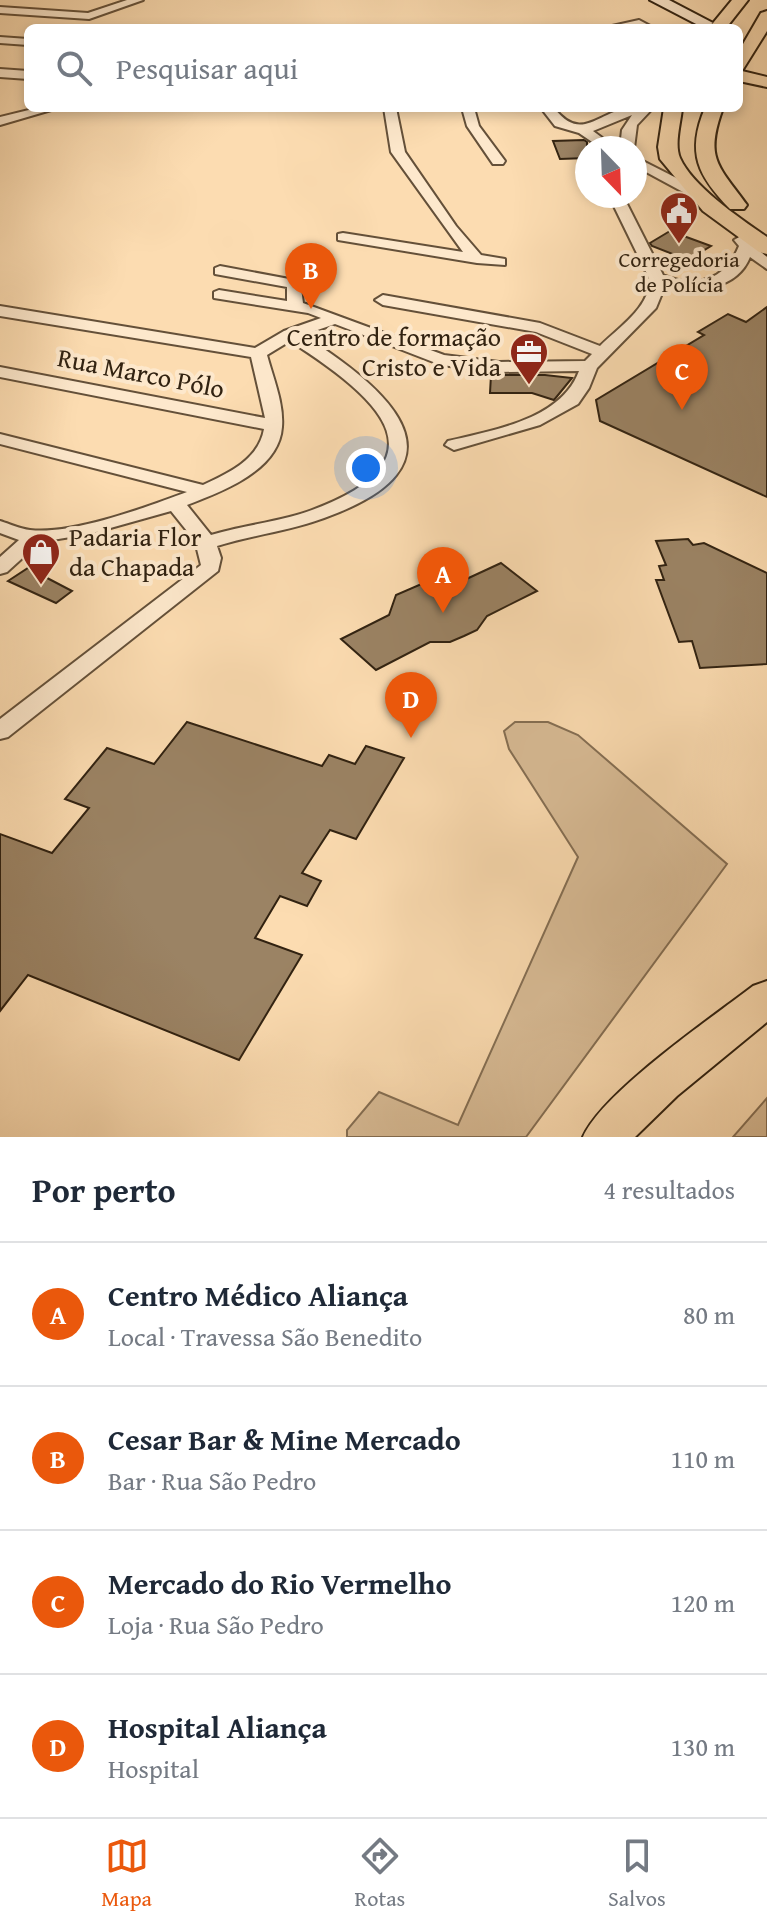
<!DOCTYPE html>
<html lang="pt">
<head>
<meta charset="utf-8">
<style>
	body { margin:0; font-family:"Gentium Book Plus",serif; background:#f2f2f3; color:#1f2937 }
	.compass { position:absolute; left:575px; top:136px; width:72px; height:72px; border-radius:50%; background:#fff; box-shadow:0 4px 12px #0003; rotate:157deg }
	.you { position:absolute; left:366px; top:468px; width:28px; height:28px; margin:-20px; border:6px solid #fff; border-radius:50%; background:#1a73e8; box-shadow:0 0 0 12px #1a73e833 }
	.badge { display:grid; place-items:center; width:52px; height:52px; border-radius:50%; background:#ea580c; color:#fff; font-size:26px; font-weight:700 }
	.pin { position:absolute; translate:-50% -66px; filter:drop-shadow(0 2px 4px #0008) }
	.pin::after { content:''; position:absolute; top:42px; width:28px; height:24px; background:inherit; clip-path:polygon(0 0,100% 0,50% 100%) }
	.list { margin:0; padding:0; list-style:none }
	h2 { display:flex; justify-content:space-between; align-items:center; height:104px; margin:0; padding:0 32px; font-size:34px }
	h2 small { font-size:26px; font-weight:400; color:#747a83 }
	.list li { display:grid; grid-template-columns:52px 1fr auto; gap:24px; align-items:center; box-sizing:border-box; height:144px; padding:0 32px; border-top:2px solid #e0e1e3 }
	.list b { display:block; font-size:30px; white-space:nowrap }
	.list p { margin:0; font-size:26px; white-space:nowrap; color:#747a83 }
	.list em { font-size:26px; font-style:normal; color:#747a83 }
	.icon { flex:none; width:44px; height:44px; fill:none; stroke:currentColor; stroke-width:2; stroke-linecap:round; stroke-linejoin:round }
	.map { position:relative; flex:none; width:767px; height:1137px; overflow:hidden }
	.search { position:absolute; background:#fff; box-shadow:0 4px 12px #0003; left:24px; right:24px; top:24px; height:88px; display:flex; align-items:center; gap:20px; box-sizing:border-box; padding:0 28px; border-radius:12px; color:#747a83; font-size:30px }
	.sheet { height:680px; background:#fff }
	nav { display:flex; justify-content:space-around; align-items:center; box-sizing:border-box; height:112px; border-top:2px solid #e0e1e3; background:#fff; font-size:22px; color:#747a83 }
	nav a { display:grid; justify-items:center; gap:4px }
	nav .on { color:#ea580c }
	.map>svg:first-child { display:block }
	.green { fill:#d9bc96; stroke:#856f54; stroke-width:2 }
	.building { fill:#9b8364; stroke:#312211; stroke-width:2 }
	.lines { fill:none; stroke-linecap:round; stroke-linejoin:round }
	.street-casing { stroke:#645039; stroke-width:4 }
	.secondary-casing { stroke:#312211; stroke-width:4 }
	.primary-casing { stroke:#312211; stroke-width:4 }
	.street { fill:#fde8cc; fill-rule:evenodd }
	.secondary { fill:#fde8cc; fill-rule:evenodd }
	.primary { fill:#fcdcb1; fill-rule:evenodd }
	.labels { text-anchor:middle; stroke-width:8; stroke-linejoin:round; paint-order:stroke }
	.far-poi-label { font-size:22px; fill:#312211; stroke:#fde8cc }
	.poi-label { font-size:26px; fill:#312211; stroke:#fde8cc; text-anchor:end }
	.street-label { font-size:26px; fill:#312211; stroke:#fde8cc }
</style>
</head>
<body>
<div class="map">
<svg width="767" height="1137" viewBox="0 0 767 1137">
	<rect width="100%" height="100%" fill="#fcdcb1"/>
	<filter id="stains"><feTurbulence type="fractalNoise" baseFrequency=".0025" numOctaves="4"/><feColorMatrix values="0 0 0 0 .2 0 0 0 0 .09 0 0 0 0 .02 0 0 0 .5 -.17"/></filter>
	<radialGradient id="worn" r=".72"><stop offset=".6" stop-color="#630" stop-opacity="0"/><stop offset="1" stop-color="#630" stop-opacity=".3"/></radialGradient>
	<g class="green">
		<path d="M515,722H548L578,735L727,864L526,1137H347V1130L379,1092L458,1125L578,857L509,749L504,731Z"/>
		<path d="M767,1098V1137H733Z"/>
	</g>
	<g class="building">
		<path d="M584,140L587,142V158L560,159L553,141Z"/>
		<path d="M670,231L711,246L688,260L652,246L650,243Z"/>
		<path d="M767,307V497L600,421L596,400L704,335L698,332L728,314L746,322Z"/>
		<path d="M491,375H545L572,378L554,400L532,393H490Z"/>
		<path d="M688,539L693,545L704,543L767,573V664L700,668L692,641L679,642L656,580H664L659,566L666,565L656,541Z"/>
		<path d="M501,563L537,591L487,616L477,630L464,636L450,642H430L376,670L341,639L389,615L396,595L426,582L441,583L447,588Z"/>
		<path d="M28,568L72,591L56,603L8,581Z"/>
		<path d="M187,722L322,766L329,755L355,764L366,746L404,758L356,839L330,830L302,873L321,881L307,906L280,896L255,938L302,955L239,1060L28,975L0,1011V834L52,853L89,808L65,799L107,748L154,764Z"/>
	</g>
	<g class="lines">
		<defs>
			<g id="street">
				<path d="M127,0H143L89,19L0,13V7L88,13Z"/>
				<path d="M639,20L654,28H603Z"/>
				<path d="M0,37L28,39V45L0,43Z"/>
				<path d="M0,69L28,71V79L0,77Z"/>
				<path d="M37,108H58L0,125V117Z"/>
				<path d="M384,108H396L405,152L456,226L481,255L505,259V265L477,263L338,240V234L343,233L463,252L391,152Z"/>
				<path d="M462,108H474L479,126L505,161L503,164H493L467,126Z"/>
				<path d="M541,108H554C581,142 596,114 627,108C635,107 645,108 653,108L637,125L634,148H620L622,130L632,115L593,131L616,148H601L579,133L555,126Z"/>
				<path d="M635,157L706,193L708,196L696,199L635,166Z"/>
				<path d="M609,196H623L663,275C698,289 725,280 739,246L734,240L741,236L767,257V269L750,257C737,290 696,293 665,286L656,308L597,368L589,388L578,404L540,425L454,450L445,445L448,441C493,430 561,420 579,371L499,372L441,365L335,324L303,335C393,392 473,465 324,518C289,531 252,535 217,546L221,558L218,571L8,737L0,739V719L201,565L195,541L171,511L89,534L40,542L7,572L0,574V557L19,540L0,533V521C10,524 20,529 30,530C73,535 146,507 187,492L0,444V434L203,485C229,473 259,459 264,429L0,377V367L265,418L251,357L0,316V306L255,348L284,331L321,318L308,313L214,298V292L219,290L287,301V287L215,274V268L220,266L300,281L303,303L444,355L499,362L585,361L592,354L536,332L383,305L375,300L383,295L540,323L600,346C619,327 652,306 649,278ZM290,341C374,395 452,458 312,510C279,522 244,525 211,535L187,505C221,492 279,471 282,427C284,403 273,378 267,355Z"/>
			</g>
			<path id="secondary" d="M650,0H669L713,23L705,28L700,26Z"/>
			<g id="primary">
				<path d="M732,0H748L726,28H709Z"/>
				<path d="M767,11V31L742,71L767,77V87L739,81V51L761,13Z"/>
				<path d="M664,108H682C681,122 674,144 680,158C693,187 741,219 767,237V254L759,252L703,211L660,159L658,147Z"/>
				<path d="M705,108H723C704,159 719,166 747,205L744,209H730C698,176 686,153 705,108Z"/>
				<path d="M767,981V1022L677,1096L635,1137H583C603,1092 710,1019 753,986Z"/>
			</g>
		</defs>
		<use href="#street" class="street-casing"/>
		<use href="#secondary" class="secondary-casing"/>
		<use href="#primary" class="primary-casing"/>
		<use href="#street" class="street"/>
		<use href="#secondary" class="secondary"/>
		<use href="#primary" class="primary"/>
	</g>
	<defs>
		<symbol id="civic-pin" viewBox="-11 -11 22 30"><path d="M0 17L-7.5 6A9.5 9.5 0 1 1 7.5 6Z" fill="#8f2418" stroke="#fde8cc"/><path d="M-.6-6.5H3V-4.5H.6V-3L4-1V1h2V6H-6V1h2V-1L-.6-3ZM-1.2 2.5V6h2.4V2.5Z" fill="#fff"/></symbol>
		<symbol id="office-pin" viewBox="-11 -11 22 30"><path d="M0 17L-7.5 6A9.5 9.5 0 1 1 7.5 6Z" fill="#8f2418" stroke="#fde8cc"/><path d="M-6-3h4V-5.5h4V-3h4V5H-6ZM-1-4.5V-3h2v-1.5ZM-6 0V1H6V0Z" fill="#fff"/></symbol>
		<symbol id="shop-pin" viewBox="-11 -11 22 30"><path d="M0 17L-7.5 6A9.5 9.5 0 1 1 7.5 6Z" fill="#8f2418" stroke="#fde8cc"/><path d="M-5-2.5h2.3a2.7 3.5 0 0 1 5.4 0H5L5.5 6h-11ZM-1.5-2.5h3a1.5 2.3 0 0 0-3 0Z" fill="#fff"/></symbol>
	</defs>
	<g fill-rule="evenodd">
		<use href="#civic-pin" x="657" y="189" width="44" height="60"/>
		<use href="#office-pin" x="507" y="330" width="44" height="60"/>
		<use href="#shop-pin" x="19" y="530" width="44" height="60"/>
	</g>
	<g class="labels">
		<g class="far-poi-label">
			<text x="679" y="267">Corregedoria<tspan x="679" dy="25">de Polícia</tspan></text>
		</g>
		<g class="poi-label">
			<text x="501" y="346">Centro de formação<tspan x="501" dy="30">Cristo e Vida</tspan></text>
			<text x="69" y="546" text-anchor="start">Padaria Flor<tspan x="69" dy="30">da Chapada</tspan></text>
		</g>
		<g class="street-label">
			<text transform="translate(141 373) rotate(11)" y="9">Rua Marco Pólo</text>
		</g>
	</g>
	<rect width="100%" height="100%" filter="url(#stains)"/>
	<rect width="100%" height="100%" fill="url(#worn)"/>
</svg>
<svg class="compass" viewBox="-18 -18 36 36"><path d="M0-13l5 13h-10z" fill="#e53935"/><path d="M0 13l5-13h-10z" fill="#747a83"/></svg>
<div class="you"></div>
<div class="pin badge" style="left:443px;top:613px">A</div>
<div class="pin badge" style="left:311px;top:309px">B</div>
<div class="pin badge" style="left:682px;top:410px">C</div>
<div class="pin badge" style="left:411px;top:738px">D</div>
<div class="search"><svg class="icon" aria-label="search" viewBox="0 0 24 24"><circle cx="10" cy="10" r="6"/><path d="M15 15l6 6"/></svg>Pesquisar aqui</div>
</div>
<section class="sheet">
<h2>Por perto<small>4 resultados</small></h2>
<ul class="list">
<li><span class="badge">A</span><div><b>Centro Médico Aliança</b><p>Local · Travessa São Benedito</p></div><em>80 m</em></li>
<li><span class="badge">B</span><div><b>Cesar Bar &amp; Mine Mercado</b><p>Bar · Rua São Pedro</p></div><em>110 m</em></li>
<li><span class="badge">C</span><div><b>Mercado do Rio Vermelho</b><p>Loja · Rua São Pedro</p></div><em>120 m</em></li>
<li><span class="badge">D</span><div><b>Hospital Aliança</b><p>Hospital</p></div><em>130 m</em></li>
</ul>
</section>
<nav>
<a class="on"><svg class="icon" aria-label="map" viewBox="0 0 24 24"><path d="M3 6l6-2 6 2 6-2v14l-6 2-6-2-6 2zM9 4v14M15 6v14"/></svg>Mapa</a>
<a><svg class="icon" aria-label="directions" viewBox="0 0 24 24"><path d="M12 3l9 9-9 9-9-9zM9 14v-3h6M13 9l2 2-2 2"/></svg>Rotas</a>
<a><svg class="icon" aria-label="saved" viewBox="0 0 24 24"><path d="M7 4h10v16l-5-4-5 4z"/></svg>Salvos</a>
</nav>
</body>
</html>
